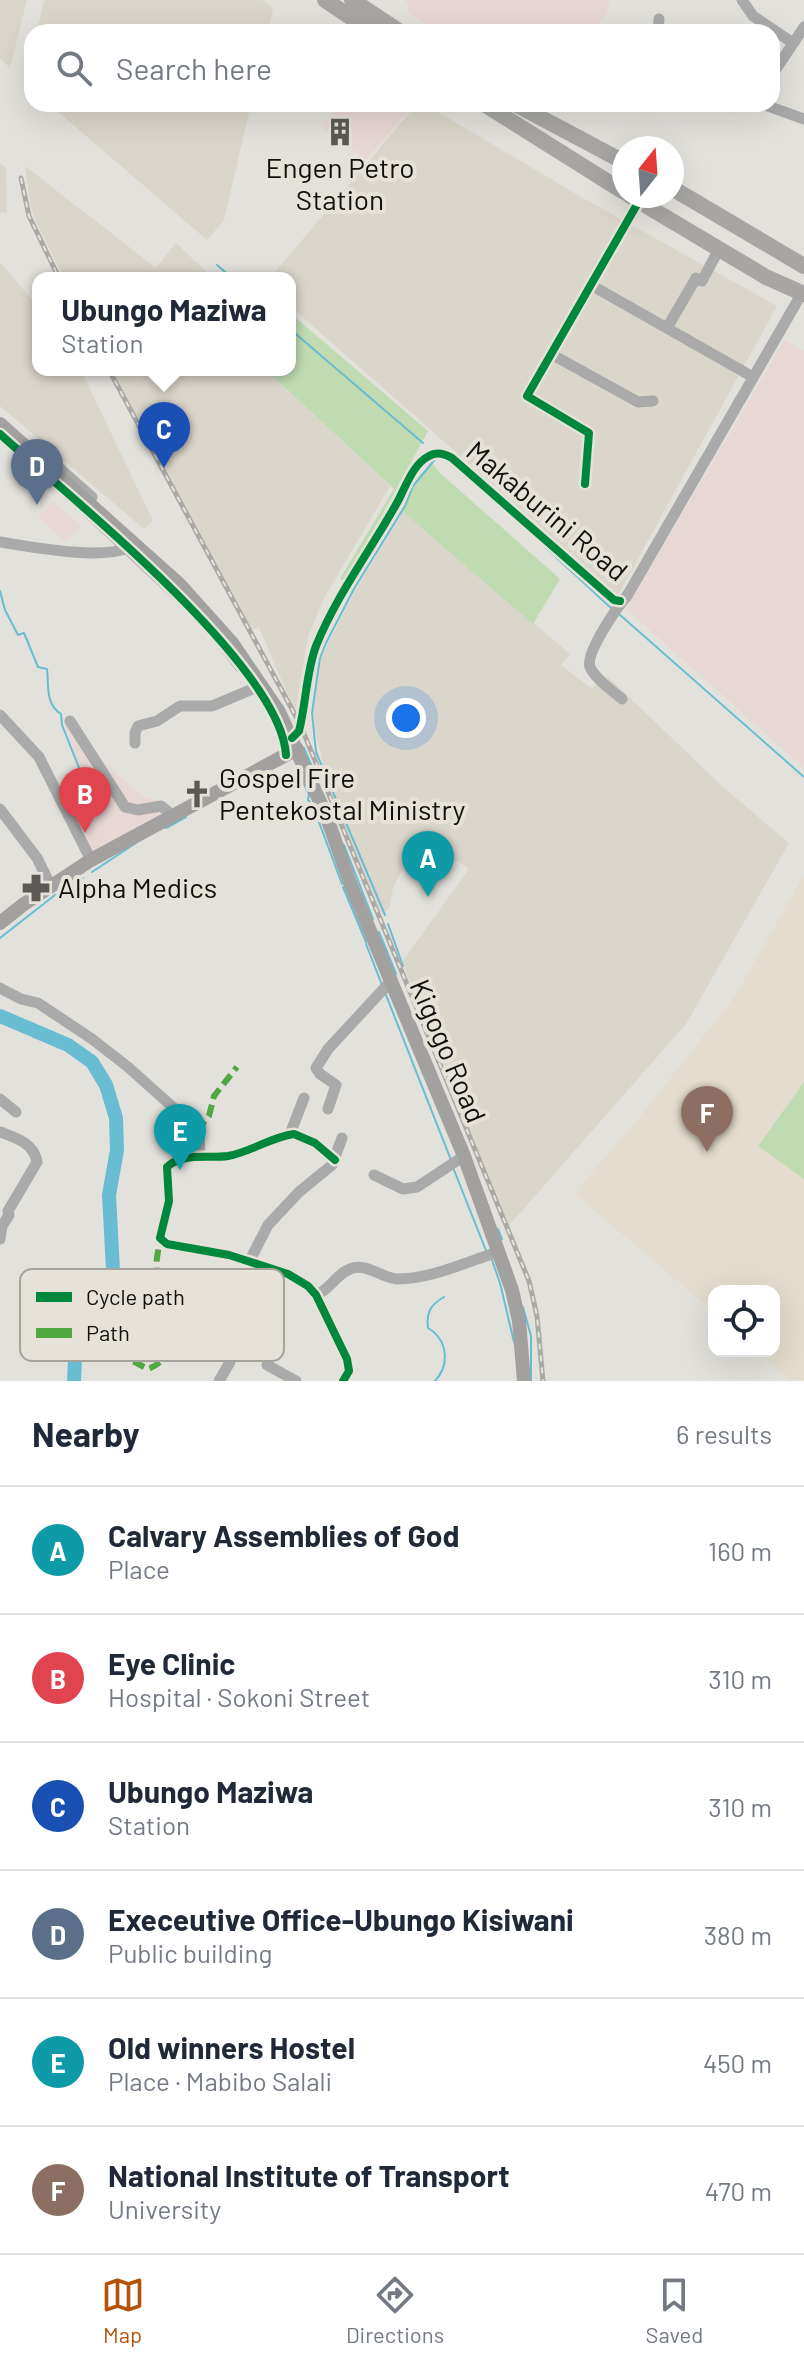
<!DOCTYPE html>
<html lang="en">
<head>
<meta charset="utf-8">
<style>
	body { margin:0; font-family:Barlow,sans-serif; background:#f2f2f3; color:#1f2937 }
	.controls { position:absolute; right:24px; bottom:24px; display:grid; overflow:hidden; border-radius:16px; box-shadow:0 8px 32px #0002 }
	.controls button { width:72px; height:72px; display:grid; place-items:center; padding:0; border:0; border-bottom:2px solid #e0e1e3; background:#fff; color:#1f2937; font:40px sans-serif }
	.compass { position:absolute; left:612px; top:136px; width:72px; height:72px; border-radius:50%; background:#fff; box-shadow:0 8px 32px #0002; rotate:17deg }
	.you { position:absolute; left:406px; top:718px; width:28px; height:28px; margin:-20px; border:6px solid #fff; border-radius:50%; background:#1a73e8; box-shadow:0 0 0 12px #1a73e833 }
	.badge { display:grid; place-items:center; width:52px; height:52px; border-radius:50%; background:#b45309; color:#fff; font-size:26px; font-weight:700 }
	.pin { position:absolute; translate:-50% -66px; filter:drop-shadow(0 2px 4px #0008) }
	.pin::after { content:''; position:absolute; top:42px; width:28px; height:24px; background:inherit; clip-path:polygon(0 0,100% 0,50% 100%) }
	.popup { position:absolute; left:32px; top:272px; width:264px; height:104px; box-sizing:border-box; display:grid; place-content:center; border-radius:16px; background:#fff; filter:drop-shadow(0 2px 6px #0005); font-size:26px; white-space:nowrap; color:#747a83 }
	.popup b { font-size:30px; color:#1f2937 }
	.popup::after { content:''; position:absolute; left:50%; top:100%; margin-left:-16px; border:16px solid transparent; border-top-color:#fff }
	.list { margin:0; padding:0; list-style:none }
	h2 { display:flex; justify-content:space-between; align-items:center; height:104px; margin:0; padding:0 32px; font-size:34px }
	h2 small { font-size:26px; font-weight:400; color:#747a83 }
	.list li { display:grid; grid-template-columns:52px 1fr auto; gap:24px; align-items:center; box-sizing:border-box; height:128px; padding:0 32px; border-top:2px solid #e0e1e3 }
	.list b { display:block; font-size:30px; white-space:nowrap }
	.list p { margin:0; font-size:26px; white-space:nowrap; color:#747a83 }
	.list em { font-size:26px; font-style:normal; color:#747a83 }
	.icon { flex:none; width:44px; height:44px; fill:none; stroke:currentColor; stroke-width:2; stroke-linecap:round; stroke-linejoin:round }
	.map { position:relative; flex:none; width:804px; height:1381px; overflow:hidden }
	.search { position:absolute; background:#fff; box-shadow:0 8px 32px #0002; left:24px; right:24px; top:24px; height:88px; display:flex; align-items:center; gap:20px; box-sizing:border-box; padding:0 28px; border-radius:24px; color:#747a83; font-size:30px }
	.sheet { height:872px; background:#fff }
	nav { display:flex; justify-content:space-around; align-items:center; box-sizing:border-box; height:112px; border-top:2px solid #e0e1e3; background:#fff; font-size:22px; color:#747a83 }
	nav a { display:grid; justify-items:center; gap:4px }
	nav .on { color:#b45309 }
	.map>svg:first-child { display:block }
	.commercial { fill:#e8d8d5 }
	.built { fill:#dbd6cb }
	.education { fill:#e4dcce }
	.green { fill:#c0dbb2 }
	.lines { fill:none; stroke-linecap:round; stroke-linejoin:round }
	.stream { stroke:#69bdd2; stroke-width:2 }
	.river { stroke:#69bdd2; stroke-width:14 }
	.minor { stroke:#a9aaa9; stroke-width:11 }
	.major { stroke:#a2a1a0; stroke-width:14 }
	.highway { stroke:#a7a6a5; stroke-width:16 }
	.rail-casing { stroke:#aaa9a6; stroke-width:5 }
	.rail { stroke:#e6e2d9; stroke-width:2; stroke-dasharray:6; stroke-linecap:butt }
	.quiet { stroke:#51a841; stroke-width:6; stroke-dasharray:12 6; stroke-linecap:butt }
	.cycleway-casing { stroke:#e6e2d9; stroke-width:13 }
	.cycleway { stroke:#00873e; stroke-width:8 }
	.labels { text-anchor:middle; stroke-width:8; stroke-linejoin:round; paint-order:stroke }
	.poi-label { font-size:28px; fill:#11100d; stroke:#e6e2d9; text-anchor:start }
	.street-label { font-size:28px; fill:#11100d; stroke:#e6e2d9 }
	.key { fill:#e6e2d9; stroke:#a6a39c; stroke-width:2 }
	.key-label { font-size:22px; fill:#11100d }
</style>
</head>
<body>
<div class="map">
<svg width="804" height="1381" viewBox="0 0 804 1381">
	<rect width="100%" height="100%" fill="#e3e1dc"/>
	<g class="commercial">
		<path d="M403,0H610L606,15L593,32H439L407,12L410,5Z"/>
		<path d="M340,104H414L366,160L321,126Z"/>
		<path d="M785,340L804,351V768L626,609Z"/>
		<path d="M53,501L81,526L65,542L38,517Z"/>
		<path d="M62,716L80,739L127,783L143,796L163,802V818L91,854L71,814L87,790Z"/>
	</g>
	<g class="built">
		<path d="M0,0H27L10,68L0,58Z"/>
		<path d="M44,0H262L273,8L268,32H37Z"/>
		<path d="M49,104H251L224,220L207,240Z"/>
		<path d="M417,104H425L581,197L777,306L618,595L290,306V278H270Z"/>
		<path d="M0,163L6,168L7,212L0,213Z"/>
		<path d="M25,166L156,268L176,243L213,278H64L36,222L30,204Z"/>
		<path d="M0,262L38,307V370H81L153,521L144,529L0,406Z"/>
		<path d="M112,370H266L390,486L324,598L308,637L295,712L259,627L251,630Z"/>
		<path d="M403,512L570,654L561,665L591,688L608,677L722,786L789,843L686,1024L506,1229L402,962L469,869L419,836L393,888L390,906L388,910L379,912L330,791L312,718L322,655L361,580Z"/>
	</g>
	<path class="education" d="M802,878L804,879V1381H790L759,1351H774V1291H714V1312L576,1195L580,1186L639,1118L736,995Z"/>
	<g class="green">
		<path d="M290,313L428,431L346,581L340,579L394,489L266,370H290Z"/>
		<path d="M433,464L440,473L560,579L533,624L402,511C411,493 415,475 433,464Z"/>
		<path d="M804,1082V1179L758,1146Z"/>
	</g>
	<g class="lines">
		<g class="stream">
			<path d="M217,265L232,278"/>
			<path d="M290,329L423,443"/>
			<path d="M22,459L47,481"/>
			<path d="M545,547L611,608"/>
			<path d="M0,591L5,610L18,635L24,633L38,667L47,669C49,686 45,704 61,714L62,725L87,788L89,805"/>
			<path d="M619,614L804,777"/>
			<path d="M198,621L205,628"/>
			<path d="M239,671L250,685"/>
			<path d="M256,694L274,724"/>
			<path d="M304,748L316,776"/>
			<path d="M303,782L309,794L308,800L313,806L342,884"/>
			<path d="M166,828L186,817"/>
			<path d="M344,845L373,919"/>
			<path d="M92,872L136,843"/>
			<path d="M343,887L366,942"/>
			<path d="M385,915L316,752L312,713L320,658L326,643L355,587L405,506L413,486L436,458"/>
			<path d="M388,924L403,966"/>
			<path d="M379,932L396,974"/>
			<path d="M0,938L55,895L83,878"/>
			<path d="M366,944L382,985"/>
			<path d="M386,995L451,1160"/>
			<path d="M454,1170L487,1253"/>
			<path d="M498,1229L502,1239"/>
			<path d="M492,1260L500,1283L514,1342"/>
			<path d="M523,1307L531,1336V1381"/>
			<path d="M435,1381C450,1365 448,1340 428,1328C426,1313 430,1305 444,1297"/>
		</g>
		<path class="river" d="M0,1016L68,1045L92,1062L106,1085L116,1118L117,1150L109,1195L113,1270L98,1325L83,1341L75,1359L74,1381"/>
		<g class="minor">
			<path d="M742,0L753,16L793,43"/>
			<path d="M658,32L659,19"/>
			<path d="M772,75L804,27"/>
			<path d="M762,104L804,119"/>
			<path d="M591,285L753,377"/>
			<path d="M667,328L696,278L702,281L719,249"/>
			<path d="M551,354L638,402L653,401"/>
			<path d="M0,434L24,454"/>
			<path d="M48,458L92,497"/>
			<path d="M49,476L200,617"/>
			<path d="M585,484L589,433L527,396L639,201"/>
			<path d="M0,542C32,547 99,560 128,548L131,542"/>
			<path d="M214,633L240,667"/>
			<path d="M622,699C612,690 595,679 590,667C585,653 618,606 627,596L802,293"/>
			<path d="M0,715L39,757L91,860"/>
			<path d="M70,721L125,807L138,810L161,806L172,815"/>
			<path d="M278,725L282,731L286,755"/>
			<path d="M292,738L299,731C306,704 306,673 316,646C337,594 371,550 398,501C406,486 413,464 429,456C437,451 445,454 452,458L614,600L620,601"/>
			<path d="M135,743V733L138,726L157,721L180,706H212L262,685"/>
			<path d="M0,809L37,858L51,886"/>
			<path d="M0,988L21,999L38,1003L92,1039L128,1067L195,1127L199,1135L200,1157"/>
			<path d="M0,1099L16,1112"/>
			<path d="M328,1109L336,1085L320,1074L316,1068L328,1049L391,981"/>
			<path d="M0,1132C16,1138 34,1143 37,1162L8,1211L9,1215L2,1226L0,1239"/>
			<path d="M290,1134L304,1098"/>
			<path d="M335,1160L315,1143L294,1134C271,1137 251,1152 228,1156C208,1159 183,1152 167,1167L169,1201L160,1238L167,1244L229,1255L288,1274L308,1286L316,1295L347,1359L349,1371L343,1381"/>
			<path d="M374,1175L403,1189L417,1187L464,1156"/>
			<path d="M249,1262L268,1225L299,1192L332,1165L342,1138"/>
			<path d="M316,1295C330,1290 336,1274 350,1269C366,1262 381,1278 397,1279C431,1279 466,1262 498,1252"/>
			<path d="M267,1365L296,1381"/>
			<path d="M219,1381L230,1362"/>
		</g>
		<g class="major">
			<path d="M0,424L179,584L232,643L279,712L326,815L350,883L464,1156L512,1290L519,1321L524,1381"/>
			<path d="M0,923L24,904L91,860L297,749"/>
		</g>
		<g class="highway">
			<path d="M325,0L373,32"/>
			<path d="M352,0L400,32"/>
			<path d="M484,104L624,192"/>
			<path d="M515,104L624,162"/>
			<path d="M672,188L804,266"/>
			<path d="M630,196L766,277L804,294"/>
		</g>
		<defs>
			<g id="rail">
				<path d="M21,178L29,216L59,278"/>
				<path d="M109,370L300,724L529,1281L537,1316L543,1381"/>
			</g>
		</defs>
		<use href="#rail" class="rail-casing"/>
		<use href="#rail" class="rail"/>
		<g class="quiet">
			<path d="M197,1130L209,1116L214,1096L237,1067"/>
			<path d="M114,1333L125,1357L148,1369C172,1361 188,1323 177,1300C173,1291 161,1286 158,1276C154,1264 159,1250 160,1238"/>
		</g>
		<defs>
			<g id="cycleway">
				<path d="M0,434C68,496 281,665 286,755"/>
				<path d="M585,484L589,433L527,396L639,201"/>
				<path d="M292,738L299,731C306,704 306,673 316,646C337,594 371,550 398,501C406,486 413,464 429,456C437,451 445,454 452,458L614,600L620,601"/>
				<path d="M335,1160L315,1143L294,1134C271,1137 251,1152 228,1156C208,1159 183,1152 167,1167L169,1201L160,1238L167,1244L229,1255L288,1274L308,1286L316,1295L347,1359L349,1371L343,1381"/>
			</g>
		</defs>
		<use href="#cycleway" class="cycleway-casing"/>
		<use href="#cycleway" class="cycleway"/>
	</g>
	<defs>
		<symbol id="building-bare" viewBox="-9 -9 18 18"><path d="M-4-6H4V6H1V3H-1V6H-4ZM-2.5-4.3h1.7v1.8h-1.7ZM.8-4.3h1.7v1.8H.8ZM-2.5-1h1.7V.8h-1.7ZM.8-1h1.7V.8H.8Z" fill="#5a5955" stroke="#e6e2d9" stroke-width="2.5" paint-order="stroke"/></symbol>
		<symbol id="church-bare" viewBox="-9 -9 18 18"><path d="M-1.2-6h2.4v3.5h3.3v2.4h-3.3V6h-2.4V-.1h-3.3v-2.4h3.3Z" fill="#5a5955" stroke="#e6e2d9" stroke-width="2.5" paint-order="stroke"/></symbol>
		<symbol id="pharmacy-bare" viewBox="-9 -9 18 18"><path d="M-2-6h4v4h4v4h-4v4h-4v-4h-4v-4h4Z" fill="#5a5955" stroke="#e6e2d9" stroke-width="2.5" paint-order="stroke"/></symbol>
	</defs>
	<g fill-rule="evenodd">
		<use href="#building-bare" x="320" y="112" width="40" height="40"/>
		<use href="#church-bare" x="177" y="774" width="40" height="40"/>
		<use href="#pharmacy-bare" x="16" y="868" width="40" height="40"/>
	</g>
	<g class="labels">
		<g class="poi-label">
			<text x="340" y="178" text-anchor="middle">Engen Petro<tspan x="340" dy="32">Station</tspan></text>
			<text x="219" y="788">Gospel Fire<tspan x="219" dy="32">Pentekostal Ministry</tspan></text>
			<text x="58" y="898">Alpha Medics</text>
		</g>
		<g class="street-label">
			<text transform="translate(547 511) rotate(40)" y="10">Makaburini Road</text>
			<text transform="translate(448 1051) rotate(67)" y="10">Kigogo Road</text>
		</g>
	</g>
	<rect x="20" y="1269" width="264" height="92" rx="12" class="key"/>
	<rect x="36" y="1292" width="36" height="10" fill="#00873e"/>
	<rect x="36" y="1328" width="36" height="10" fill="#51a841"/>
	<g class="key-label">
		<text x="86" y="1305">Cycle path</text>
		<text x="86" y="1341">Path</text>
	</g>
</svg>
<div class="controls">
<button><svg class="icon" aria-label="locate" viewBox="0 0 24 24"><circle cx="12" cy="12" r="6"/><path d="M12 2v4M12 18v4M2 12h4M18 12h4"/></svg></button>
</div>
<svg class="compass" viewBox="-18 -18 36 36"><path d="M0-13l5 13h-10z" fill="#e53935"/><path d="M0 13l5-13h-10z" fill="#747a83"/></svg>
<div class="you"></div>
<div class="pin badge" style="left:428px;top:897px;background:#0f9aa8">A</div>
<div class="pin badge" style="left:85px;top:833px;background:#e0444e">B</div>
<div class="pin badge" style="left:164px;top:468px;background:#1a4fb4">C</div>
<div class="popup"><b>Ubungo Maziwa</b>Station</div>
<div class="pin badge" style="left:37px;top:505px;background:#5c6f8a">D</div>
<div class="pin badge" style="left:180px;top:1170px;background:#0f9aa8">E</div>
<div class="pin badge" style="left:707px;top:1152px;background:#8d6e63">F</div>
<div class="search"><svg class="icon" aria-label="search" viewBox="0 0 24 24"><circle cx="10" cy="10" r="6"/><path d="M15 15l6 6"/></svg>Search here</div>
</div>
<section class="sheet">
<h2>Nearby<small>6 results</small></h2>
<ul class="list">
<li><span class="badge" style="background:#0f9aa8">A</span><div><b>Calvary Assemblies of God</b><p>Place</p></div><em>160 m</em></li>
<li><span class="badge" style="background:#e0444e">B</span><div><b>Eye Clinic</b><p>Hospital · Sokoni Street</p></div><em>310 m</em></li>
<li><span class="badge" style="background:#1a4fb4">C</span><div><b>Ubungo Maziwa</b><p>Station</p></div><em>310 m</em></li>
<li><span class="badge" style="background:#5c6f8a">D</span><div><b>Execeutive Office-Ubungo Kisiwani</b><p>Public building</p></div><em>380 m</em></li>
<li><span class="badge" style="background:#0f9aa8">E</span><div><b>Old winners Hostel</b><p>Place · Mabibo Salali</p></div><em>450 m</em></li>
<li><span class="badge" style="background:#8d6e63">F</span><div><b>National Institute of Transport</b><p>University</p></div><em>470 m</em></li>
</ul>
</section>
<nav>
<a class="on"><svg class="icon" aria-label="map" viewBox="0 0 24 24"><path d="M3 6l6-2 6 2 6-2v14l-6 2-6-2-6 2zM9 4v14M15 6v14"/></svg>Map</a>
<a><svg class="icon" aria-label="directions" viewBox="0 0 24 24"><path d="M12 3l9 9-9 9-9-9zM9 14v-3h6M13 9l2 2-2 2"/></svg>Directions</a>
<a><svg class="icon" aria-label="saved" viewBox="0 0 24 24"><path d="M7 4h10v16l-5-4-5 4z"/></svg>Saved</a>
</nav>
</body>
</html>
